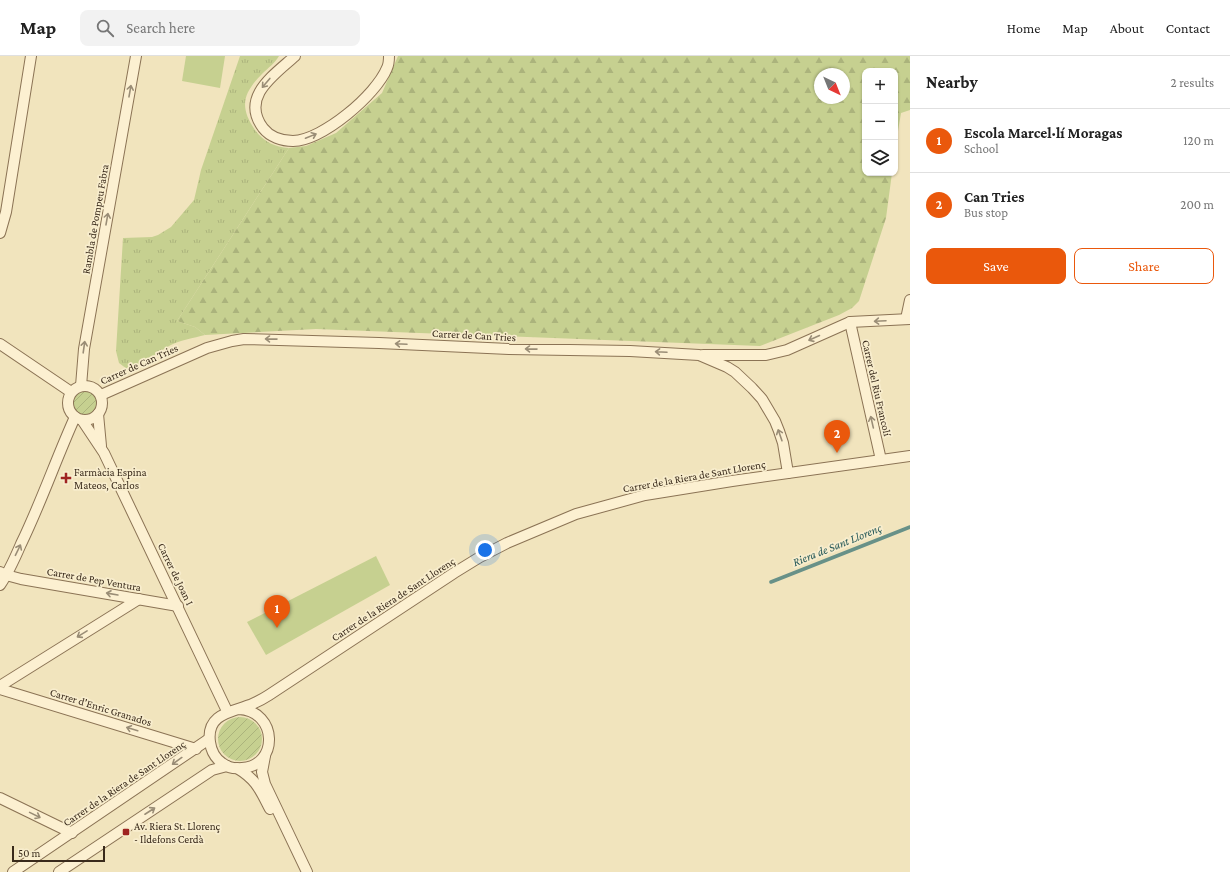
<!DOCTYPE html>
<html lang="en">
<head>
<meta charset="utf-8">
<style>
	body { margin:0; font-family:"Crimson Pro",serif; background:#f2f2f2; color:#222 }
	.controls { position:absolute; right:12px; top:12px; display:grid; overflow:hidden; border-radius:8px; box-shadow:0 1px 3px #0004 }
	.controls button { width:36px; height:36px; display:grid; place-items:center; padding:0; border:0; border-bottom:1px solid #e0e0e0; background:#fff; color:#222; font:20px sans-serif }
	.compass { position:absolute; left:814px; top:12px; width:36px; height:36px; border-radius:50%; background:#fff; box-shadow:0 1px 3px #0004; rotate:137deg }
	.scale { position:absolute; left:12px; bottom:10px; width:93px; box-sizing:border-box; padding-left:4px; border:2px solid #392a1b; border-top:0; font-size:11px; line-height:14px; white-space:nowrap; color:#392a1b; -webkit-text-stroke:3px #f8edcd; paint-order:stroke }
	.you { position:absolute; left:485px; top:494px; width:14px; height:14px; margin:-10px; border:3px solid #fff; border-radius:50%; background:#1a73e8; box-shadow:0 0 0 6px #1a73e833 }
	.badge { display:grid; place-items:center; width:26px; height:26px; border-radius:50%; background:#ea580c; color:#fff; font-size:13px; font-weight:700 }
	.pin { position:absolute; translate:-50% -33px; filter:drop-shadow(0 1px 2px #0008) }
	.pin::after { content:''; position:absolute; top:21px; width:14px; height:12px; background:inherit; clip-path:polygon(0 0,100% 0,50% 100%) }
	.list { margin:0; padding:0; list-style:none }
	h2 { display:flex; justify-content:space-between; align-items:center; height:52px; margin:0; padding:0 16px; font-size:17px }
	h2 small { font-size:13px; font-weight:400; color:#767676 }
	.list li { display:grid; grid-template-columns:26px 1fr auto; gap:12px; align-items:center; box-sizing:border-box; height:64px; padding:0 16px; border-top:1px solid #e0e0e0 }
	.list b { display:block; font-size:15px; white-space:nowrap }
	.list p { margin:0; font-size:13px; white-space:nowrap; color:#767676 }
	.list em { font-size:13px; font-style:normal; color:#767676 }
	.actions { display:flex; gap:8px; padding:12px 16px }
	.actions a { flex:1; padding:9px 0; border:1px solid #ea580c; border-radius:8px; text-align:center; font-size:14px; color:#ea580c }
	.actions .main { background:#ea580c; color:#fff }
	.icon { flex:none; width:22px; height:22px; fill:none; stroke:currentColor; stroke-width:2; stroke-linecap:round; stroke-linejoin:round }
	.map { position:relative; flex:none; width:910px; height:816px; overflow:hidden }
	header { display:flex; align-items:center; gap:24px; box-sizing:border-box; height:56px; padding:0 20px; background:#fff; border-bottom:1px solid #e0e0e0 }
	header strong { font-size:19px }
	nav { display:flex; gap:22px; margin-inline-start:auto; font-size:14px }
	.search { width:280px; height:36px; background:#f2f2f2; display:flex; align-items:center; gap:10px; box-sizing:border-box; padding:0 14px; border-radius:8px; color:#767676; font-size:15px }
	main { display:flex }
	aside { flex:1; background:#fff }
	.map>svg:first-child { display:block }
	.grass { fill:url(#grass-tufts) }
	.forest { fill:url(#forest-firs); fill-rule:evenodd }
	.garden { fill:url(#garden-furrows) }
	.pitch { fill:#c6d090 }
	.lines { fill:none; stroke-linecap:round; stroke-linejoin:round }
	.stream { stroke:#689188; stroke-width:3.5 }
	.minor-casing { stroke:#8b7355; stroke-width:12 }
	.minor { stroke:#fcf0d1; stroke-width:10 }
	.oneway { stroke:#9a8d76 }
	.poi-dot { fill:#9f2320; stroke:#f8edcd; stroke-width:1.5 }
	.labels { text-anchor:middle; stroke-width:3.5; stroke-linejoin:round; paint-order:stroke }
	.street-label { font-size:11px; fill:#392a1b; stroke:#f8edcd }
	.poi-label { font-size:11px; fill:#392a1b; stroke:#f8edcd; text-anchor:start }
	.water-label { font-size:12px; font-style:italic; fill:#285a59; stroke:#f8edcd }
</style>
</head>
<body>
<header>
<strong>Map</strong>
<div class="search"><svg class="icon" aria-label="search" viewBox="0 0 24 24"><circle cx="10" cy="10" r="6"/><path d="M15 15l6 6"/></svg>Search here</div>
<nav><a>Home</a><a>Map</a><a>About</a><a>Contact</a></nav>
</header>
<main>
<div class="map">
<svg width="910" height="816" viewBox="0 0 910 816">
	<defs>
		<pattern id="grass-tufts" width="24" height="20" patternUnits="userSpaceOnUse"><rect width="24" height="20" fill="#c6d090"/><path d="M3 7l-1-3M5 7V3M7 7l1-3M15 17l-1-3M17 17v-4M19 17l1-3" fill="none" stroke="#abb37c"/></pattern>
		<pattern id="forest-firs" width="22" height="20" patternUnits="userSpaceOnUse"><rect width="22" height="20" fill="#c6d090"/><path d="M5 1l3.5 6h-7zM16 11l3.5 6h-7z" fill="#abb37c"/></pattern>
		<pattern id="garden-furrows" width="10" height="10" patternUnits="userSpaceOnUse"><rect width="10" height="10" fill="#c6d090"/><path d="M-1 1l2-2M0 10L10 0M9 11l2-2" fill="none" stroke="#abb37c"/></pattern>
	</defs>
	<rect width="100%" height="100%" fill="#f1e4bd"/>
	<path class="grass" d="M240,0H279C275,7 268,12 262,18C243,37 239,51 255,74C264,86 275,91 289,92L177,265L195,271L205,279C194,282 179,284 169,290C154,299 143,308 127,313L119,307L116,295L123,182L152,181L158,179L171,171L194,144L201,114Z"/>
	<path class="forest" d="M398,0H910V54L901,57L895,93V15H865V117H892L886,162L859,245L852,252L839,259L760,290L316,273L205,279L195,271L177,265L289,92L306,90L336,77L382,37ZM820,18H844V42H820Z"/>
	<g class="garden">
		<circle cx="86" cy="348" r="13"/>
		<circle cx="240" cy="683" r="22"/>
	</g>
	<g class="pitch">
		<path d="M186,0H225L220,32L182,25Z"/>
		<path d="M376,500L390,529L266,599L247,566Z"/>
	</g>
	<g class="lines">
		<path class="stream" d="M771,526L910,471"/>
		<defs>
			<g id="minor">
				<path d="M295,0C274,19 240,41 263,72C270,81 282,85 293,85C323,84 376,39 387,12C389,8 389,4 389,0"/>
				<path d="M0,177L6,156L31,0"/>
				<path d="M906,263L910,244"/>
				<path d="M850,266L881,404"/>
				<path d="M0,288L71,336"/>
				<path d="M703,299H766L787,294L850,266L910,263"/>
				<circle cx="85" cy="347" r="17"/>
				<path d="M81,330L84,293L136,0"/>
				<path d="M101,339L207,292L232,285L244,283L379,287L509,293L630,295L699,299L727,311L735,316L752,332L762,343L775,365L779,375L783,387L788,417"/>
				<path d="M98,358L101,390"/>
				<path d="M82,364L104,397L227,655"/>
				<path d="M0,516L6,519L21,523L178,550"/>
				<path d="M0,529C9,516 15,502 21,488C41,447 56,403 75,361"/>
				<path d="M0,630L139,543"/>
				<path d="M0,633L196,693"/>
				<path d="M239,653C278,655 279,710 242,712C235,713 227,711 222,707C215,702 211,694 210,686C206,658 231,656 250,649C257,646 263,643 269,639L454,517L480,501L507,487L576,458L645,439L732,425L910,400"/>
				<path d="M265,700L262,716L265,728L307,816"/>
				<path d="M237,712C257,724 260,734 270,753"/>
				<path d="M0,742L72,777"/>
				<path d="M13,816L209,683"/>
				<path d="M59,816L212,714L227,710"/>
			</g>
		</defs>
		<use href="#minor" class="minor-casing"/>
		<use href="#minor" class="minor"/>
	</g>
	<defs><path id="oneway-shaft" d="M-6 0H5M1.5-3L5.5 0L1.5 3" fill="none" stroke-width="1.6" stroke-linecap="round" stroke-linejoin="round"/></defs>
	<g class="oneway">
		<use href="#oneway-shaft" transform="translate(266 27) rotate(130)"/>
		<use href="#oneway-shaft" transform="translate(130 35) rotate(-80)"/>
		<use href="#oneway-shaft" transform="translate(311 80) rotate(-22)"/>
		<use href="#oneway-shaft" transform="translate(107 163) rotate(-80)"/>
		<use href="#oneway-shaft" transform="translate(880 265) rotate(177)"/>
		<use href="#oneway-shaft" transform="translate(814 282) rotate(156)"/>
		<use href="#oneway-shaft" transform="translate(271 283) rotate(-179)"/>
		<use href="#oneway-shaft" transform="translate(401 288) rotate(-177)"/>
		<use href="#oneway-shaft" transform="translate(84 291) rotate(-82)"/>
		<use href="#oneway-shaft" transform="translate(531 293) rotate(-179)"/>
		<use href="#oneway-shaft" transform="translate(661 296) rotate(-177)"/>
		<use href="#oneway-shaft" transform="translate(872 366) rotate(-103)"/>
		<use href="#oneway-shaft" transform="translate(780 379) rotate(-109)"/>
		<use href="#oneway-shaft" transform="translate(18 494) rotate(-64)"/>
		<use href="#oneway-shaft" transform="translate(112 538) rotate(-170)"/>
		<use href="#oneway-shaft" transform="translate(82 578) rotate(148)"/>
		<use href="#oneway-shaft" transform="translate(132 673) rotate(-163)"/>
		<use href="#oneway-shaft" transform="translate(177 705) rotate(144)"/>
		<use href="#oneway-shaft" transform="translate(150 755) rotate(-33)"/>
		<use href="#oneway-shaft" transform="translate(35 759) rotate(26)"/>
	</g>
	<g class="poi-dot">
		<path d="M64 416h4v4h4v4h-4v4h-4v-4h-4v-4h4z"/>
		<rect x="122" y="772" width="8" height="8" rx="2"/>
	</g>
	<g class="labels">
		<g class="street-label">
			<text transform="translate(95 163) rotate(-80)" y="4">Rambla de Pompeu Fabra</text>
			<text transform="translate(474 279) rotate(3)" y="4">Carrer de Can Tries</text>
			<text transform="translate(139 308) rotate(-24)" y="4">Carrer de Can Tries</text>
			<text transform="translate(877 332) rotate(77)" y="4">Carrer del Riu Francolí</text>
			<text transform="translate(694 420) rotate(-10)" y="4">Carrer de la Riera de Sant Llorenç</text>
			<text transform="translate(176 518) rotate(64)" y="4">Carrer de Joan I</text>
			<text transform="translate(94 523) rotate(10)" y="4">Carrer de Pep Ventura</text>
			<text transform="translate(393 543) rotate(-33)" y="4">Carrer de la Riera de Sant Llorenç</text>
			<text transform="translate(101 651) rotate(17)" y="4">Carrer d'Enric Granados</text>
			<text transform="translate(124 727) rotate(-34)" y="4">Carrer de la Riera de Sant Llorenç</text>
		</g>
		<g class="poi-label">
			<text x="74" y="420">Farmàcia Espina<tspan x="74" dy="13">Mateos, Carlos</tspan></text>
			<text x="134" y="774">Av. Riera St. Llorenç<tspan x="134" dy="13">- Ildefons Cerdà</tspan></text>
		</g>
		<g class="water-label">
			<text transform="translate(837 489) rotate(-22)" y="4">Riera de Sant Llorenç</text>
		</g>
	</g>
</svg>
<div class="controls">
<button>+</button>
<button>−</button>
<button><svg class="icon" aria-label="layers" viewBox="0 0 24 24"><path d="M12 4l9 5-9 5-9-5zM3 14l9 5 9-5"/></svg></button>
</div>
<svg class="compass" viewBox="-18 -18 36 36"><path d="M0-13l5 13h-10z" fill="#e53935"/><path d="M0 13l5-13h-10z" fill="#767676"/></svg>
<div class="scale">50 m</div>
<div class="you"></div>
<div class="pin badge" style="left:277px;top:572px">1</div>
<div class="pin badge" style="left:837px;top:397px">2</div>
</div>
<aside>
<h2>Nearby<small>2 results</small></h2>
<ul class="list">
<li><span class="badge">1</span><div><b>Escola Marcel·lí Moragas</b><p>School</p></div><em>120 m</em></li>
<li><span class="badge">2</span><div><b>Can Tries</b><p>Bus stop</p></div><em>200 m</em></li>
</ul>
<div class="actions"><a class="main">Save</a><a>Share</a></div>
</aside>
</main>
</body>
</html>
